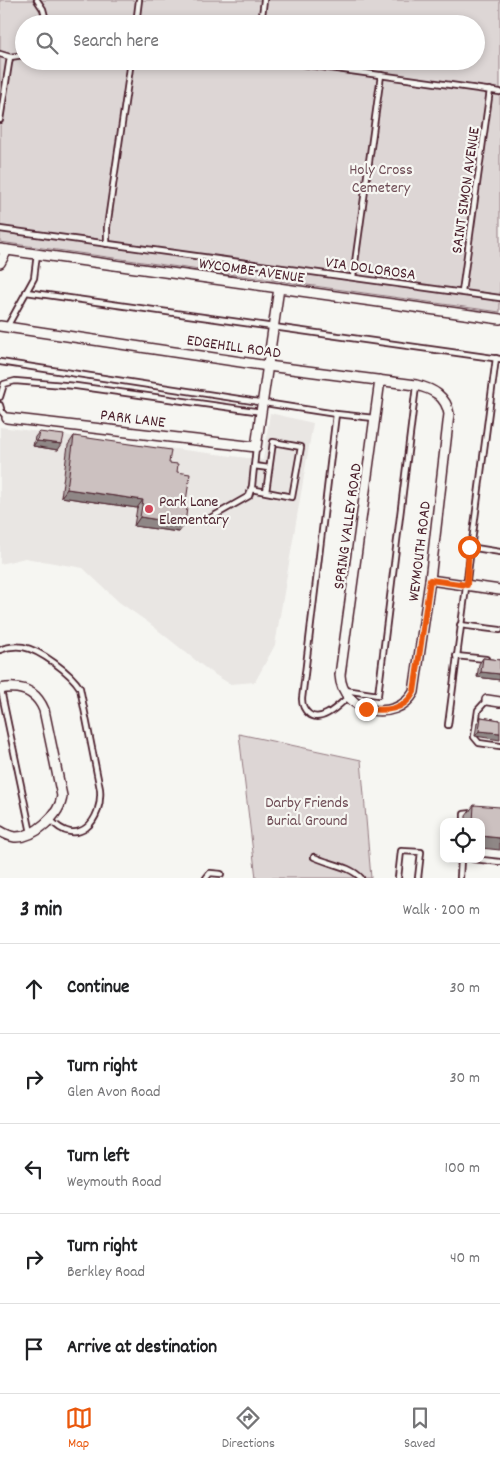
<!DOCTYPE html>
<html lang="en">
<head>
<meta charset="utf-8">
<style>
	body { margin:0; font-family:Dekko,sans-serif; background:#f2f2f2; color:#202124 }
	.controls { position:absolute; right:15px; bottom:15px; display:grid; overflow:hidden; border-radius:10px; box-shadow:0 2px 8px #0003 }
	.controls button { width:45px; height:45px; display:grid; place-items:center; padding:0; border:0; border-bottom:1px solid #e0e0e0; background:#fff; color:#202124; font:25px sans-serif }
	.stop { position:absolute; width:15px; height:15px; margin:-11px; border:4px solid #ea580c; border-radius:50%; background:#fff }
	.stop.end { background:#ea580c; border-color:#fff; box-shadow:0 1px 5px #0008 }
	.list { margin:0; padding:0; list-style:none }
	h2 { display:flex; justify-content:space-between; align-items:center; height:65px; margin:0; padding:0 20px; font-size:21px }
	h2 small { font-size:16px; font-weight:400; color:#757577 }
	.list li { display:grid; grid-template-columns:32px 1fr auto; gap:15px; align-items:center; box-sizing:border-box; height:90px; padding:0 20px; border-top:1px solid #e0e0e0 }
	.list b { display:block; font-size:19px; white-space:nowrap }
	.list p { margin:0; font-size:16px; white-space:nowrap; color:#757577 }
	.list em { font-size:16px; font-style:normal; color:#757577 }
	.icon { flex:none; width:28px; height:28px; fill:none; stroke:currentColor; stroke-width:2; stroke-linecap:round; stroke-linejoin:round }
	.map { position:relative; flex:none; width:500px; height:878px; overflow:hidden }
	.search { position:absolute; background:#fff; box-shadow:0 2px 8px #0003; left:15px; right:15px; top:15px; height:55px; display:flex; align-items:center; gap:12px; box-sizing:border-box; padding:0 18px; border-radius:28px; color:#757577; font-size:19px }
	.sheet { height:515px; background:#fff }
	nav { display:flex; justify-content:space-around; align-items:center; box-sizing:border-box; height:70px; border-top:1px solid #e0e0e0; background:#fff; font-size:14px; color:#757577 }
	nav a { display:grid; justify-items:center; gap:2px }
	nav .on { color:#ea580c }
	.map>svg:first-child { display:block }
	.built { fill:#e9e6e3 }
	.green { fill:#ddd6d5; stroke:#947a80; fill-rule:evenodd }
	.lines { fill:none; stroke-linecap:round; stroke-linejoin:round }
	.lane-casing { stroke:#4a1f2b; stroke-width:8 }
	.street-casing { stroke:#4a1f2b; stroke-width:12 }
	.lane { stroke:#f6f6f2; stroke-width:4.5 }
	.street { stroke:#f6f6f2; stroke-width:9 }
	.wall { fill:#afa6a5; stroke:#4a1f2b }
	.shaded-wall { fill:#8f8786; stroke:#4a1f2b }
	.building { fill:#ccc1c0; stroke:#4a1f2b }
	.route { stroke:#ea580c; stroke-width:6 }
	.poi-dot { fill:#d1495b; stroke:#f6f6f2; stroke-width:2 }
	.labels { text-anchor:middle; stroke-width:4.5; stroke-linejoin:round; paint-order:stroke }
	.park-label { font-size:16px; fill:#6f4d56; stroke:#f6f6f2 }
	.street-label { font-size:16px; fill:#4a1f2b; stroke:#f6f6f2 }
	.poi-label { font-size:16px; fill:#4a1f2b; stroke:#f6f6f2; text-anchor:start }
</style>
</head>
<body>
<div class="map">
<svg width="500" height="878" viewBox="0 0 500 878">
	<rect width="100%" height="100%" fill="#f6f6f2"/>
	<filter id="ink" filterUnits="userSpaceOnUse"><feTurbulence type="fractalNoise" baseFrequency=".02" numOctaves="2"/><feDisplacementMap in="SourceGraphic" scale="10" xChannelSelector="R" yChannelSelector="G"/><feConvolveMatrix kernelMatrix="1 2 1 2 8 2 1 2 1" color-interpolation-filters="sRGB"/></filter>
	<g filter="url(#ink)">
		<path class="built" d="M270,413L313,423L275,645L255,682L230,684L209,671L149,623L119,602L83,568L25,558L0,564V427L263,460Z"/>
		<g class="green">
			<path d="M0,0H500V312L0,242ZM24,24H476V61H24Z"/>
			<path d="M239,734L361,760L371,878H256Z"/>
		</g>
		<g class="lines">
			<defs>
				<g id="lane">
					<path d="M37,0L43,9L47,24"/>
					<path d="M136,24L139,0"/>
					<path d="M261,24L264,0"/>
					<path d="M0,54L10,57L24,55"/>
					<path d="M280,61L500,92"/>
					<path d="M0,120L10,57"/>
					<path d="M0,229L500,298"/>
					<path d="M107,244V227L131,61"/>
					<path d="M353,277L381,75"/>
					<path d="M26,292L500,359"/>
					<path d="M462,292L490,90"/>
					<path d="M7,327L34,278L37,254"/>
					<path d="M0,362L336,414L374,418"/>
					<path d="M0,397L4,384L15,381L76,386L262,412"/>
					<path d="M0,405L2,412L7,418"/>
					<path d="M336,414L302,699C302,705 304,710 309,714C321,724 339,705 348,697"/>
					<path d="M254,466L269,468"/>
					<path d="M251,489L292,497L301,447L273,442L266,492"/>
					<path d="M205,521L249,496L252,486L256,447"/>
					<path d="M469,547L500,552"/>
					<path d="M460,625L500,630"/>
					<path d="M0,650C7,647 15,646 23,647C40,650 71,673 80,688L100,789C103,821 77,850 50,819"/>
					<path d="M456,656L486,659"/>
					<path d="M1,690L31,833"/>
					<path d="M345,690L378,695L416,386"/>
					<path d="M487,700L478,710L474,737L479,743L500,746"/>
					<path d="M448,725C463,603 479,481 496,358"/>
					<path d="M464,822V814L472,813"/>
					<path d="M314,857C329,864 350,866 361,878"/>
					<path d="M473,859L500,862"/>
					<path d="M206,878L210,873L221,874"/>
					<path d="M398,878L401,851L421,852L418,878"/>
					<path d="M460,878L461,859"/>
				</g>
				<g id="street">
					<path d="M0,249L500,319"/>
					<path d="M0,263L7,250"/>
					<path d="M0,326L268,366L416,385C433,389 446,396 449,414L430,580L414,692C396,724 342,713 340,675L380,380"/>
					<path d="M7,418L256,447L279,288"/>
					<path d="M430,580L500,590"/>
					<path d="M0,689C20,685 36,690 44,710L62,796C60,815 34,838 15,837C9,836 5,834 0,831"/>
					<path d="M487,700L500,702"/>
				</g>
			</defs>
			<use href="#lane" class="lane-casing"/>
			<use href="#street" class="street-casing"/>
			<use href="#lane" class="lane"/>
			<use href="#street" class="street"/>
		</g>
		<g class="wall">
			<path d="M39,432L58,450L33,446L35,437Z"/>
			<path d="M74,436L169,463L179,532L134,526L137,508L61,497L68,445Z"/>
			<path d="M483,658L500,660V680L477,677L479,664Z"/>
			<path d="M481,717L500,720L475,736L477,723Z"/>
			<path d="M474,805L481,822H466V816Z"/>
		</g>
		<g class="shaded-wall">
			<path d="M37,441L62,444L58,450L33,446Z"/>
			<path d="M67,489L143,500L137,508L61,497Z"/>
			<path d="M140,517L185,524L179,532L134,526Z"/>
			<path d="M481,672L500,674V680L477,677Z"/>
			<path d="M479,731L500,733V740L475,736Z"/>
			<path d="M481,836L500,838V850L481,848Z"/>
		</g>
		<g class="building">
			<path d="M39,432L64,435L62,444L37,441Z"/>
			<path d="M74,436L171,450L169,463L178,464L177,472L190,474L185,508H187L185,524L140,517L143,500L67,489Z"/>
			<path d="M483,658L500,660V674L481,672Z"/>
			<path d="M481,717L500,720V733L479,731Z"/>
			<path d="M474,805L500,807V838L481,836V822H473Z"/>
		</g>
	</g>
	<g class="lines" filter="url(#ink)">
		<path class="route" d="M366,709C385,711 404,711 414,692L430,580L467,585L469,547"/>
	</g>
	<circle class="poi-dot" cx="149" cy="509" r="5"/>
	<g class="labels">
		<g class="park-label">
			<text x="381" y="174">Holy Cross<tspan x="381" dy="18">Cemetery</tspan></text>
			<text x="307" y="807">Darby Friends<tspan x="307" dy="18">Burial Ground</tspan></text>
		</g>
		<g class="street-label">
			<text transform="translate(464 190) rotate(-82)" y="6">SAINT SIMON AVENUE</text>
			<text transform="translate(371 267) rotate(8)" y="6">VIA DOLOROSA</text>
			<text transform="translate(252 269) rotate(8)" y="6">WYCOMBE AVENUE</text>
			<text transform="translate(234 345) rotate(8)" y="6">EDGEHILL ROAD</text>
			<text transform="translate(133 417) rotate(7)" y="6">PARK LANE</text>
			<text transform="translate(346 526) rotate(-82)" y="6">SPRING VALLEY ROAD</text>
			<text transform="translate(418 551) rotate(-83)" y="6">WEYMOUTH ROAD</text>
		</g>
		<g class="poi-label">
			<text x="159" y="506">Park Lane<tspan x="159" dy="18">Elementary</tspan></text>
		</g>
	</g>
</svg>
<div class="controls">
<button><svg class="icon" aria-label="locate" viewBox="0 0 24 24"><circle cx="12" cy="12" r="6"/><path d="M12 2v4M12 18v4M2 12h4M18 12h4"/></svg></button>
</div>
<div class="stop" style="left:469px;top:547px"></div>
<div class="stop end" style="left:366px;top:709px"></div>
<div class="search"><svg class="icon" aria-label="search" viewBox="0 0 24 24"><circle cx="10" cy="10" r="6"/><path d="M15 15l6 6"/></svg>Search here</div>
</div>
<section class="sheet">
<h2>3 min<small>Walk · 200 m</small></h2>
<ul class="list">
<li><svg class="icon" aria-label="ahead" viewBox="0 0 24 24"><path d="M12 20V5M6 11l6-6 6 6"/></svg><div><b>Continue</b></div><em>30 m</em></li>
<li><svg class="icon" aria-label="right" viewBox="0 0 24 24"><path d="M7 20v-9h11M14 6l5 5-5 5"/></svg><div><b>Turn right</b><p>Glen Avon Road</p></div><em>30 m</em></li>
<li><svg class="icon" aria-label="left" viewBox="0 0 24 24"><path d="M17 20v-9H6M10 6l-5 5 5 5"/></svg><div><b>Turn left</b><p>Weymouth Road</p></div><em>100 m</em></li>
<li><svg class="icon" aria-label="right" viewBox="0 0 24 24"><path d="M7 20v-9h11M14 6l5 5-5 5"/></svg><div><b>Turn right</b><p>Berkley Road</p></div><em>40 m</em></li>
<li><svg class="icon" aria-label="arrive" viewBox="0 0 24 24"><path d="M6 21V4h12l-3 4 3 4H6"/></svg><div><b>Arrive at destination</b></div></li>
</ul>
</section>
<nav>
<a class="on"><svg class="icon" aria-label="map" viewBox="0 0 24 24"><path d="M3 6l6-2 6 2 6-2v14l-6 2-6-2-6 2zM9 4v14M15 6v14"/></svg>Map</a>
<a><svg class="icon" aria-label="directions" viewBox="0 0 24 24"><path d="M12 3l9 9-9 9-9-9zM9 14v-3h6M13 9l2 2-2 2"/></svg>Directions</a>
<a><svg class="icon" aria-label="saved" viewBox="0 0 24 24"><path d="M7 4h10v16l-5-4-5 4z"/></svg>Saved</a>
</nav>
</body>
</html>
